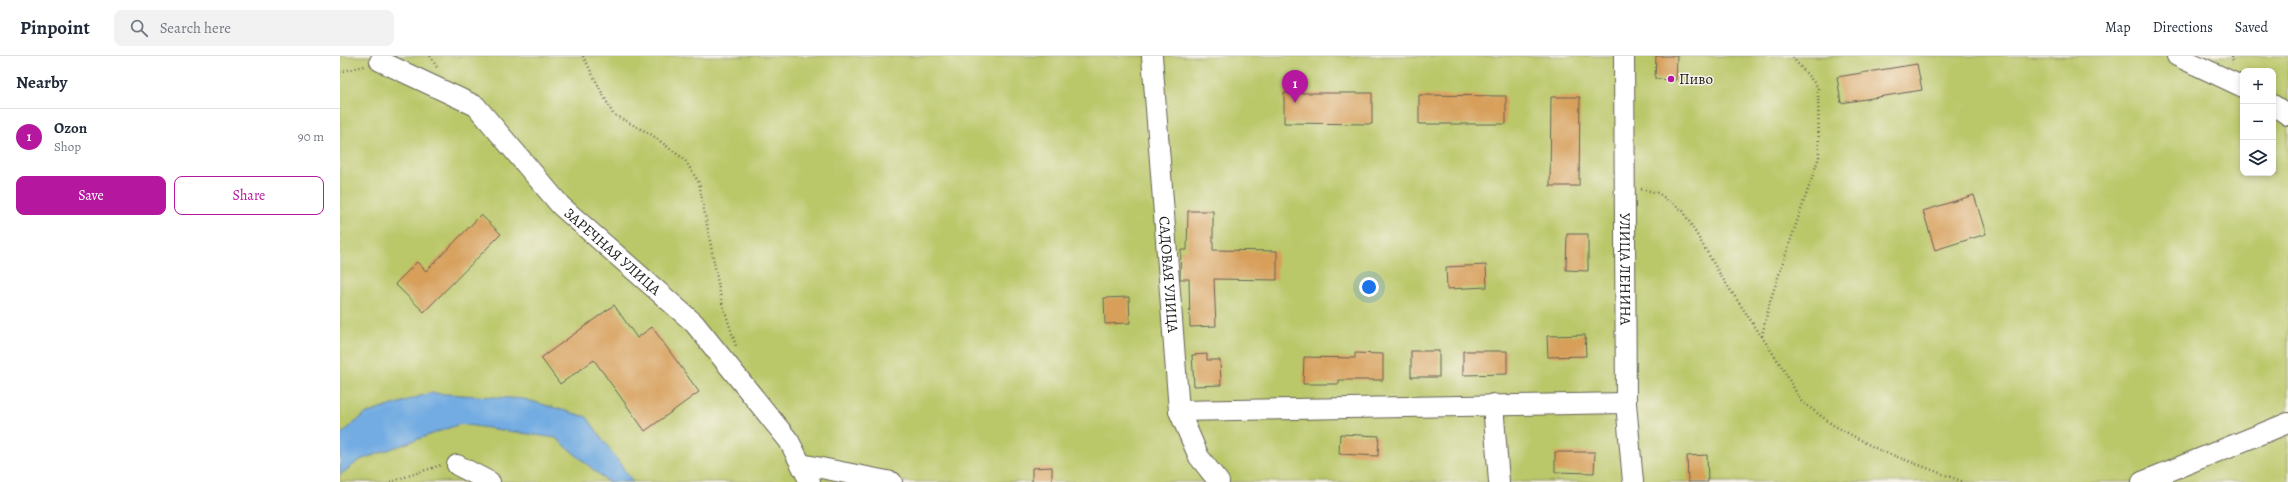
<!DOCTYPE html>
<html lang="en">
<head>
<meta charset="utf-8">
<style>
	body { margin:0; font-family:Alegreya,serif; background:#f2f2f3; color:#1f2937 }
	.controls { position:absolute; right:12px; top:12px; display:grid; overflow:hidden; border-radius:8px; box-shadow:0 2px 6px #0003 }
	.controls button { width:36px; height:36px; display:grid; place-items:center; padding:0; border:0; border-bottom:1px solid #e0e1e3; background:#fff; color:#1f2937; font:20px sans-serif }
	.you { position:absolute; left:1029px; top:231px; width:14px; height:14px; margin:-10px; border:3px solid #fff; border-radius:50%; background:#1a73e8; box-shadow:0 0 0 6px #1a73e833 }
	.badge { display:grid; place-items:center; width:26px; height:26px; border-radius:50%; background:#b5179e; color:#fff; font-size:13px; font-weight:700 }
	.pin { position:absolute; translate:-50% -33px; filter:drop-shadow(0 1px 2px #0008) }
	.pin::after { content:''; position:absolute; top:21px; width:14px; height:12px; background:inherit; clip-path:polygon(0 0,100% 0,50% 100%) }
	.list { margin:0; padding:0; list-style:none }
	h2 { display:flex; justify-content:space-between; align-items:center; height:52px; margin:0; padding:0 16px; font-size:17px }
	h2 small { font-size:13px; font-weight:400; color:#747a83 }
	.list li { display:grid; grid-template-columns:26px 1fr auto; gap:12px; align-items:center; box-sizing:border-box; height:56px; padding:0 16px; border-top:1px solid #e0e1e3 }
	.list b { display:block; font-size:15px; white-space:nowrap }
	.list p { margin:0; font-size:13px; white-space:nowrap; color:#747a83 }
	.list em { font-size:13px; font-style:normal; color:#747a83 }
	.actions { display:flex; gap:8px; padding:12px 16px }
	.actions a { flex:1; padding:9px 0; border:1px solid #b5179e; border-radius:8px; text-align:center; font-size:14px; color:#b5179e }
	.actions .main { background:#b5179e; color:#fff }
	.icon { flex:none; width:22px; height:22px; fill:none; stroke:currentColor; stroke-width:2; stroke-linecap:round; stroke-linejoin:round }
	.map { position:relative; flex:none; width:1948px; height:426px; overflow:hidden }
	header { display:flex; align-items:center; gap:24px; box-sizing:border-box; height:56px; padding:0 20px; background:#fff; border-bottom:1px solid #e0e1e3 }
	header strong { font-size:19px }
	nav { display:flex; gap:22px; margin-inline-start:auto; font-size:14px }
	.search { width:280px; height:36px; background:#f2f2f3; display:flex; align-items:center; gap:10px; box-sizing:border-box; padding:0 14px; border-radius:8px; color:#747a83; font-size:15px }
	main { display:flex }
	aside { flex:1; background:#fff }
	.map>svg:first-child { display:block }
	.green { fill:#bbc86a; stroke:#6c7243; fill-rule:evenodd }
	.water { fill:#72ace2; stroke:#47647f }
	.building { fill:#d79f5a }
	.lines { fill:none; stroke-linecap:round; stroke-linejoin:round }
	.minor-casing { stroke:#656155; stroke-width:22 }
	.path { stroke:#656155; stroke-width:2.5; stroke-dasharray:1 3; stroke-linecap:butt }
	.minor { stroke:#fff; stroke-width:20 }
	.poi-dot { fill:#b5179e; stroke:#f7f3e8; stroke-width:1.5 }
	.labels { text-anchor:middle; stroke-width:3; stroke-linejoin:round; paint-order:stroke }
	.poi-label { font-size:15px; fill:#1c1c1c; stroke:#f7f3e8; text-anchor:start }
	.street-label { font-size:15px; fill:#1c1c1c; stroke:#f7f3e8 }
</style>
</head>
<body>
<header>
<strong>Pinpoint</strong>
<div class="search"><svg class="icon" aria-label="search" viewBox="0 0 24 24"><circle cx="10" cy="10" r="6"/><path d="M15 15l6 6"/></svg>Search here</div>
<nav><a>Map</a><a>Directions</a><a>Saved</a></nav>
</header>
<main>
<aside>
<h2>Nearby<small></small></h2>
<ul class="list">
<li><span class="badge">1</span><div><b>Ozon</b><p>Shop</p></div><em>90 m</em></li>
</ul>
<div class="actions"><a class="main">Save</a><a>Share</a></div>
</aside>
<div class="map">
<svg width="1948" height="426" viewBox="0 0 1948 426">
	<rect width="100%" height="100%" fill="#f7f3e8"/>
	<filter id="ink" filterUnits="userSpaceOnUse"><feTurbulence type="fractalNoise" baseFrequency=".025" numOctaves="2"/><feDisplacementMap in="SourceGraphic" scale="8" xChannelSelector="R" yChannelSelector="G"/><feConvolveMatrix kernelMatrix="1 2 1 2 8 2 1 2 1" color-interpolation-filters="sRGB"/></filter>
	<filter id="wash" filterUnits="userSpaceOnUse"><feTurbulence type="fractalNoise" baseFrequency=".012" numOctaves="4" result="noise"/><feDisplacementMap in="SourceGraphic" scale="16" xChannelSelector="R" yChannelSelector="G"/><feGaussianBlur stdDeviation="0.9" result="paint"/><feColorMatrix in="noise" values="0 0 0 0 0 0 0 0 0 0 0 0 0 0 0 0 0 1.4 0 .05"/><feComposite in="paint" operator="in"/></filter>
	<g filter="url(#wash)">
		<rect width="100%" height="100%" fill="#ede0bf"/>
		<path class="green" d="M0,0H1948V426H0ZM1903,15H1933V117H1903Z"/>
		<path class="water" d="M90,337L184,343L247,361L293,426H268L216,382L120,368L20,404L0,419V379L25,358Z"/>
		<g id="blocks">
			<g class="building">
				<path d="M1316,0H1337L1336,24L1315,23Z"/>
				<path d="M1577,8L1582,34L1501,47L1497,21Z"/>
				<path d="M944,37H1032V68L944,67Z"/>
				<path d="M1079,39L1166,40V68H1079Z"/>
				<path d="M1211,41H1240L1239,130H1210Z"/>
				<path d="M1634,139L1646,178L1595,194L1583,155Z"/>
				<path d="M848,155H873V194L937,195V224L874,223L876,270L850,271L849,223H840V220L841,194H847Z"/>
				<path d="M141,159L161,178L84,256L55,228L77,206L86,215Z"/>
				<path d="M1227,178H1248V215L1226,214Z"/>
				<path d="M1146,209L1147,231L1107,233L1106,211Z"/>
				<path d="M789,241L790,267L765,268L764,242Z"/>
				<path d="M274,249L297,282L312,271L359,336L305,375L254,304L220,328L201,302Z"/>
				<path d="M1245,279L1246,300L1208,301L1207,280Z"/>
				<rect x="1071" y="295" width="28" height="26"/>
				<path d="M1123,295H1167V318L1123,319Z"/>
				<path d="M1015,297L1043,298V324H999V328H963L964,301L1015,302Z"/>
				<path d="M867,298V304H880L881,329L854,330L852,299Z"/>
				<path d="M1000,378L1039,380L1038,400L999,398Z"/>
				<path d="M1215,396H1255L1254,417L1215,416Z"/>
				<path d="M1367,399L1368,426H1348L1347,400Z"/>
				<path d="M712,411V426H692V412Z"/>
			</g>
		</g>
	</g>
	<g filter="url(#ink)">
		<use href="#blocks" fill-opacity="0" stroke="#656155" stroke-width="1"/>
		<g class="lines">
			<defs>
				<g id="minor">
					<path id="s1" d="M812,0L839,355L859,401L879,426"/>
					<path id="s2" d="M1284,0L1286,347L1293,426"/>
					<path d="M1837,0L1903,31"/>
					<path id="s3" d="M40,5L136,50L221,150L354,267L449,385L470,426"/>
					<path d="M1933,49L1948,59"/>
					<path d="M1153,348L1159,426"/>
					<path d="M839,355L1286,347"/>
					<path d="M461,408L552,426"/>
					<path d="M117,409L150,426"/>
					<path d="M1802,426L1948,367"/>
				</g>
			</defs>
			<use href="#minor" class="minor-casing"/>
			<g class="path">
				<path d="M90,0L98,13"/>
				<path d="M243,0L273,58L312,79L345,104L359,127L381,243L396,290"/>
				<path d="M1892,0L1893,8"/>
				<path d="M0,16L24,10"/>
				<path d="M1301,133L1318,137L1343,155L1381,220L1442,311L1461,345L1493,369L1539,394L1624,426"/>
				<path d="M1422,280L1430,245L1479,101L1478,31L1451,0"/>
				<path d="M50,426L101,409"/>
			</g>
			<use href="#minor" class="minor"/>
		</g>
	</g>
	<circle class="poi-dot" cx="1331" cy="23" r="4"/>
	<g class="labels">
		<g class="poi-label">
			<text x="1339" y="28">Пиво</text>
		</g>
		<g class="street-label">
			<text dy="5" stroke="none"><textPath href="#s3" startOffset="306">ЗАРЕЧНАЯ УЛИЦА</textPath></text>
			<text dy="5" stroke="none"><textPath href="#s2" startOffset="213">УЛИЦА ЛЕНИНА</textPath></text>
			<text dy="5" stroke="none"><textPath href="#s1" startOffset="219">САДОВАЯ УЛИЦА</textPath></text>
		</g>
	</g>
</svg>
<div class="controls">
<button>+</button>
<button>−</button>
<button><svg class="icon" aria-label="layers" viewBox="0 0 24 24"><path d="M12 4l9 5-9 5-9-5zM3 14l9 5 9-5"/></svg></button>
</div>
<div class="you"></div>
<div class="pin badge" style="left:955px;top:47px">1</div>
</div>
</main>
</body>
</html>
